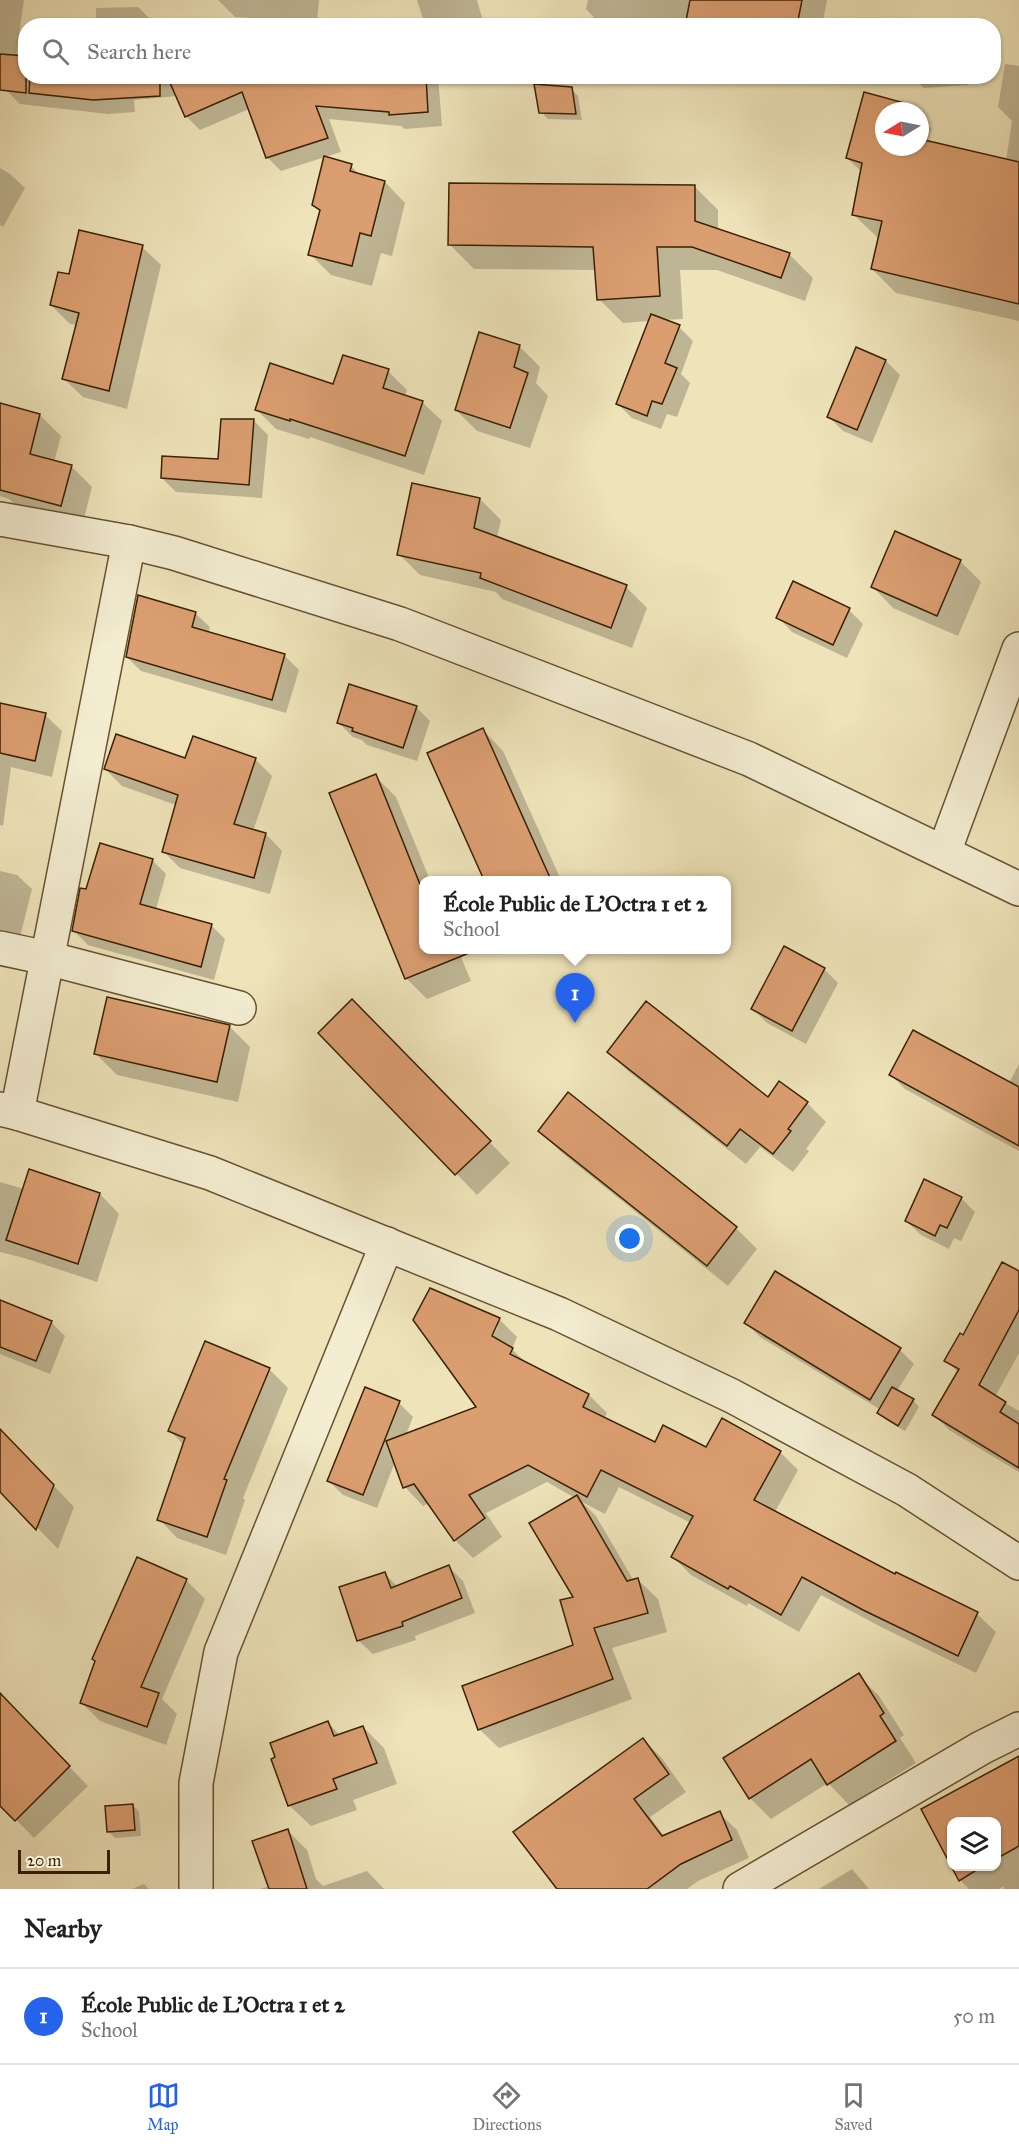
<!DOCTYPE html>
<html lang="en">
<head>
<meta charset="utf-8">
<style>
	body { margin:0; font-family:"IM FELL Great Primer",serif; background:#f6f6f6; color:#202124 }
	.controls { position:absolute; right:18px; bottom:18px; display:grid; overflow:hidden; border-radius:12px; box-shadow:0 2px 4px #0004 }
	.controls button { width:54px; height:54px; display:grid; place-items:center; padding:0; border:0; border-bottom:2px solid #e0e0e0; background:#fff; color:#202124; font:30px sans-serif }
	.compass { position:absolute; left:875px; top:102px; width:54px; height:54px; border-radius:50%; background:#fff; box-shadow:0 2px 4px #0004; rotate:260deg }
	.scale { position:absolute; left:18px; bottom:15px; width:92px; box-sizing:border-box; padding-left:6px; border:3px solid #392102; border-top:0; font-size:16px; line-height:21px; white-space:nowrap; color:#392102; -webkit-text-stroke:4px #f4edd2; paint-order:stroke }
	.you { position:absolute; left:630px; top:1239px; width:21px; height:21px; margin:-15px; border:4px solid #fff; border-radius:50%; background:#1a73e8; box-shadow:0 0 0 9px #1a73e833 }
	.badge { display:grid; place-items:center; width:39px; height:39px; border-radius:50%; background:#2563eb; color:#fff; font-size:20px; font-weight:700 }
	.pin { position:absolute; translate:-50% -50px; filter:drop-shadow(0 2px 3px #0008) }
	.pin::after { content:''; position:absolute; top:32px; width:21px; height:18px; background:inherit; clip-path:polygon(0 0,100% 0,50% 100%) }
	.popup { position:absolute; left:419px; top:876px; width:312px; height:78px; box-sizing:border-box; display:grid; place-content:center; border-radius:12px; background:#fff; filter:drop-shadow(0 2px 4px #0005); font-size:20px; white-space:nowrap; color:#757577 }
	.popup b { font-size:22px; color:#202124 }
	.popup::after { content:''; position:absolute; left:50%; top:100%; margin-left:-12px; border:12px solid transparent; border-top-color:#fff }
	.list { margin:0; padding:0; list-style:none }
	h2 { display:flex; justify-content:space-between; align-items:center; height:78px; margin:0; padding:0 24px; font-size:26px }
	h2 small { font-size:20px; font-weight:400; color:#757577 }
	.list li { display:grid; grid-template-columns:39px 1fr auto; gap:18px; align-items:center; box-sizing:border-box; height:96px; padding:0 24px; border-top:2px solid #e0e0e0 }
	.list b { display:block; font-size:22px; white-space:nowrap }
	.list p { margin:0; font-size:20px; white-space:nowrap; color:#757577 }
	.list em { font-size:20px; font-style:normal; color:#757577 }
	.icon { flex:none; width:33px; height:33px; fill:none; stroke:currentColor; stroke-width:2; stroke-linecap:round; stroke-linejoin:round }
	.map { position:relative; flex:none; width:1019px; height:1889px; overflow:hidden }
	.search { position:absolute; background:#fff; box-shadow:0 2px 4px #0004; left:18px; right:18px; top:18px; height:66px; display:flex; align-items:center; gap:15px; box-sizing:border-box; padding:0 21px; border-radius:24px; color:#757577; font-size:22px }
	.sheet { height:174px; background:#fff }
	nav { display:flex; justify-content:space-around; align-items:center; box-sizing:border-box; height:84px; border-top:2px solid #e0e0e0; background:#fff; font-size:16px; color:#757577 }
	nav a { display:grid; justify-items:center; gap:3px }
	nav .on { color:#2563eb }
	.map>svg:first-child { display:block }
	.shadow { fill:#0003; fill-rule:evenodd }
	.building { fill:#db9e71; stroke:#392102; stroke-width:1.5 }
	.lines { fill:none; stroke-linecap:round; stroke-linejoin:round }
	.minor-casing { stroke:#665230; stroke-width:36 }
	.minor { stroke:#f4edd2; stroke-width:33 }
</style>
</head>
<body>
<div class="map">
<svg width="1019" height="1889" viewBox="0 0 1019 1889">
	<rect width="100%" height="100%" fill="#eee3b9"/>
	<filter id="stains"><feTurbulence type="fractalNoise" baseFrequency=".00333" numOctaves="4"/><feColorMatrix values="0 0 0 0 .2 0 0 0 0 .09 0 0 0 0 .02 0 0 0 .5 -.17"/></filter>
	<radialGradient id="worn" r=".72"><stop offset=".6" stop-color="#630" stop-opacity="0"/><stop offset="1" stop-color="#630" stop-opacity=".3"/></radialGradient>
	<g class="shadow">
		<path d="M0,0H24L16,57L26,76H438L442,126L405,129L401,126L329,119L341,152L281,171L267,157L249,109L200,130L186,116L177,96L134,100L135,112L108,114L20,104L6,90L0,69Z"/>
		<path d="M218,0H319L317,22L235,17Z"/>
		<path d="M417,0H477L483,21L469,26H427L424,22Z"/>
		<path d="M588,0H827L822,26H656L637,21L636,26H602L586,9Z"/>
		<path d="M138,7L152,21V26H96V8Z"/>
		<path d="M950,23L953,26H919Z"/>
		<path d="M1005,64L1019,66V321L896,293L872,269L879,239L854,215L862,172L847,158L865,94L907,106L912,111H884V147H920V119L931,129L927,143L1006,161L1012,121L998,107Z"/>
		<path d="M912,76H968V85L924,88Z"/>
		<path d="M571,89L578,96L582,120L548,119L541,112Z"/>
		<path d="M351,166L361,176L385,182L405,203L392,256L381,253L372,286L331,275L310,254L321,212L313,205Z"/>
		<path d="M0,168L10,174L25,188L3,227L0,225Z"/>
		<path d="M694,186L718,210V230L789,254L813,278L805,301L717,270H680L683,319L663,320L679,327L693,341L681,374L690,383L677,417L667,414L661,429L632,418L618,404L649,321L623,323L599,299L597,270L474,269L450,245Z"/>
		<path d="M142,247L161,265L127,409L83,397L64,379L78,325L70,324L51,305L70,276Z"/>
		<path d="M519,346L540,367L536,383L548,396L530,448L477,431L456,410Z"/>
		<path d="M886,361L900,375L872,443L843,431L829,417Z"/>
		<path d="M388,371L407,390L405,396L422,402L442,421L424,475L310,437L309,439L276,429L257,410Z"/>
		<path d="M0,405L40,415L61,436L54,462L71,466L92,487L82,526L21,510L9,499L0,496Z"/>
		<path d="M254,421L268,435L262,498L176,492L162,478L219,461Z"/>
		<path d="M480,499L501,520L497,538L626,587L647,608L632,648L502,599L496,592L420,575L399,554Z"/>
		<path d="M960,561L981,582L958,636L893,608L873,587Z"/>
		<path d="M849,610L863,624L847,658L792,632L778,617Z"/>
		<path d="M195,613L210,627L208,633L285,656L299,670L286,713L141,671L127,657Z"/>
		<path d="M0,704L45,715L62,731L52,777L11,767L3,826L0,825Z"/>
		<path d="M416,707L430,721L417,761L367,745L362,740L353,737L338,722Z"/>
		<path d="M483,730L503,751L561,880H486L429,754Z"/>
		<path d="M255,759L272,776L253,831L266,834L282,851L270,894L180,868L163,851L176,805L122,786L105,769L186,760Z"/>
		<path d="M375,776L396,797L430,880H424V950H458L471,981L427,999L406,978Z"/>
		<path d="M152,860L166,874L156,909L211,925L225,939L214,980L88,945L73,930L87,891Z"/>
		<path d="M0,871L17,875L32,889L20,937L0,932Z"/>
		<path d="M785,948L824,969L838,983L806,1044L767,1023L753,1009Z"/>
		<path d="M526,950H541L531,954Z"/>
		<path d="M373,1022L510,1163L477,1195L320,1033Z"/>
		<path d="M229,1026L250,1047L238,1102L117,1075L96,1054Z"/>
		<path d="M609,1052L768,1099L807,1103L826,1122L806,1149L809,1151L793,1172L760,1147L746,1164L628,1071Z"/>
		<path d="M1019,1064V1151L905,1089L891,1075L1009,1083Z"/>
		<path d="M540,1131L736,1228L757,1249L728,1286L561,1152Z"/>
		<path d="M29,1171L100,1194L119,1214L97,1282L24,1258L0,1252V1182L24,1189Z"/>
		<path d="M961,1198L975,1212L961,1241L954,1238L949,1249L921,1235L906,1221Z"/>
		<path d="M1019,1273V1353L995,1397L1019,1411V1472L949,1430L934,1415L959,1373L946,1361L964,1337Z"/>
		<path d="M0,1302L51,1322L65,1336L50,1374L0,1354Z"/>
		<path d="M499,1319L517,1337L512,1349L528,1365L589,1395L607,1413L604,1419L655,1444L706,1449L780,1452L798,1470L775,1512L895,1576L896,1574L977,1614L996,1632L976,1673L883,1628L821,1595L799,1632L748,1603L747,1606L691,1575L673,1557L691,1523L619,1487L605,1514L582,1502L596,1516L634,1581L638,1580L658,1599L667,1632L612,1648L632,1699L499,1748L479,1729L575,1646V1498L547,1482L486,1513L502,1537L473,1558L455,1540L429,1503L423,1506L405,1487L395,1462L377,1508L343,1495L329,1481L399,1403L413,1417L406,1435L479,1407L415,1320ZM495,1326H498L490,1343L488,1342Z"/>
		<path d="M746,1323L900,1350L914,1364L897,1391L913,1400L919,1407L905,1431L886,1420L879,1413L881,1410L760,1337Z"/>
		<path d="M269,1369L288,1388L243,1498L245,1500L226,1555L177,1538L159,1519L184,1445L170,1431Z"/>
		<path d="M0,1430L74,1507L58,1549L0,1489Z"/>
		<path d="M449,1567L463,1581L475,1613L415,1636L416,1640L373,1654L358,1640L385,1574L398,1587Z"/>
		<path d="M186,1580L205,1599L162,1699L177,1714L166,1745L100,1721L81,1702Z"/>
		<path d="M858,1675L879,1696L904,1735L900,1738L916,1763L849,1805L828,1783L771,1819L750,1798Z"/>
		<path d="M0,1701L21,1717L88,1786L34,1838L0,1803Z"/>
		<path d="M328,1723L341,1736L363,1727L384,1748L397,1784L353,1800L357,1810L311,1826L290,1806L273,1760Z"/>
		<path d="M643,1740L661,1757L686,1792L650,1817L664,1836L719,1813L737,1830L749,1858L698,1881L687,1889H559Z"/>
		<path d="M1019,1758V1889H1004V1886L999,1889H969L960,1880L953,1866H996V1822H952V1864L923,1810Z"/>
		<path d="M133,1805L139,1812L141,1836L115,1838L108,1831Z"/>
		<path d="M288,1831L307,1850L316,1879L323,1886L367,1871L384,1889H260L270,1886Z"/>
		<path d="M852,1869L869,1889H819Z"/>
		<path d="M144,1884L149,1889H132Z"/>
	</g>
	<g class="building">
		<path d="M690,0H802L797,26H685Z"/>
		<path d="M0,54L26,56V93L0,90Z"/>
		<path d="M30,76H160V96L93,100L29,93Z"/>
		<path d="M167,76H426L428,112L389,115V112L316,106L328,138L266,158L242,92L185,117Z"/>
		<path d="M534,84L572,87L576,114L539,113Z"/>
		<path d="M864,92L908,104L906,111H884V147H920V139L1019,162V304L871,269L882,221L852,215L862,163L846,158Z"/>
		<path d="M324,156L352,164L350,171L385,181L371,236L360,233L352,266L308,255L320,210L312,205Z"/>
		<path d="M449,183L695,185V221L790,253L781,278L692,247H657L660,296L597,300L593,247L448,245Z"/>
		<path d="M79,230L143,245L109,391L62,379L79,313L50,305L58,272L69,274Z"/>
		<path d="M651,314L680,325L665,363L677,368L662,404L652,401L647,416L616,404Z"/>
		<path d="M479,332L520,345L514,367L528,373L510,428L455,410Z"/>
		<path d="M856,347L886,360L857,430L827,417Z"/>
		<path d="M343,355L389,369L383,388L423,401L405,456L290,419V421L255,410L270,363L333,384Z"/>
		<path d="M0,403L40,414L30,454L72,465L61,506L0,490Z"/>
		<path d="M221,419H254L249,485L161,478L162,456L218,459Z"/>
		<path d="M412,483L480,498L474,528L627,585L611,628L480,578L481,573L397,555Z"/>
		<path d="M895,531L961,560L937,616L871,587Z"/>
		<path d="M793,581L850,608L833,645L776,618Z"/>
		<path d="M138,595L196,612L192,627L285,654L272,700L126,657Z"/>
		<path d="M349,684L417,706L403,748L352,731L353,728L337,723Z"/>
		<path d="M0,703L46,713L35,761L0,753Z"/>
		<path d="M483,728L551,880H484L427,753Z"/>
		<path d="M116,734L185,758L193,736L256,758L234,824L266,833L254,878L162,852L178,795L104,769Z"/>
		<path d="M376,774L423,892V950L474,951L405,979L329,793Z"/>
		<path d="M100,843L153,859L140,904L212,924L201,967L72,931L80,888L86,889Z"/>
		<path d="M784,946L825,968L792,1031L751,1009Z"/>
		<path d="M107,997L230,1025L217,1082L94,1054Z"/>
		<path d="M352,999L491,1141L455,1175L318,1033Z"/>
		<path d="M646,1001L768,1097L779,1081L808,1102L788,1129L791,1131L773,1154L740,1129L727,1146L607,1052Z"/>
		<path d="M913,1030L1019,1087V1146L889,1075Z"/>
		<path d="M568,1092L737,1227L707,1266L538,1131Z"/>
		<path d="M29,1169L100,1193L78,1264L6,1240Z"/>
		<path d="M924,1179L962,1197L947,1228L940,1225L935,1236L905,1221Z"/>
		<path d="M1002,1262L1019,1271V1310L979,1385L1006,1402L1000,1412L1019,1424V1468L932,1415L959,1369L944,1361L960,1333L963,1335Z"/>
		<path d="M775,1271L901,1348L870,1400L744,1323Z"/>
		<path d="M430,1288L500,1318L492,1336L513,1348L510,1354L589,1394L583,1407L655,1442L663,1425L706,1447L722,1418L781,1451L754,1500L895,1574L896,1572L978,1612L958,1656L863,1610L802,1577L781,1615L730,1586L728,1589L671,1557L693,1516L601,1470L587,1497L528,1465L469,1495L485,1518L454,1541L414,1484L403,1488L386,1441L476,1407L413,1320Z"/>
		<path d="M0,1300L52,1321L36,1361L0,1347Z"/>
		<path d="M205,1341L270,1368L224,1479L227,1480L207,1537L157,1520L185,1438L168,1431Z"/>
		<path d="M365,1387L400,1401L363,1495L327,1481Z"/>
		<path d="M892,1387L914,1399L898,1426L877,1413Z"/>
		<path d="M0,1429L54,1485L36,1530L0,1492Z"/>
		<path d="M577,1495L627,1581L638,1578L648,1613L594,1628L613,1679L478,1730L462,1686L573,1645L560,1600L573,1597L529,1523Z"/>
		<path d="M137,1557L187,1579L141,1687L159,1693L147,1727L80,1703L95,1661L92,1659Z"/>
		<path d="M449,1565L462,1598L402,1622L403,1626L357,1641L339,1587L385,1572L391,1588Z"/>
		<path d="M859,1673L884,1713L880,1716L896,1741L827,1785L811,1759L749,1799L723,1758Z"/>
		<path d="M0,1693L70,1766L15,1821L0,1806Z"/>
		<path d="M328,1721L334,1736L363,1726L377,1763L333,1779L337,1789L288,1806L271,1759L275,1757L270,1743Z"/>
		<path d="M643,1738L669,1774L634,1799L662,1836L720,1811L732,1840L681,1864L647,1889H557L513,1832Z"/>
		<path d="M1019,1756V1846L996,1859V1821H951V1866H983L959,1881L921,1809Z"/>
		<path d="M133,1804L135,1830L107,1832L105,1806Z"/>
		<path d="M288,1829L307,1889H269L252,1841Z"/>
	</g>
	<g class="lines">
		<defs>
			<g id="minor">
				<path d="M0,519L129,542L174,553L400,624L749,759L1019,889"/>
				<path d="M944,852L1019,649"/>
				<path d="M0,948L47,958L239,1008"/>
				<path d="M0,1109L17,1113L210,1173L559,1314L732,1396L907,1490L1019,1563"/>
				<path d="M17,1113L129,542"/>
				<path d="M196,1889V1783L221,1652L387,1244"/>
				<path d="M740,1889L981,1748L1019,1729"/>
			</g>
		</defs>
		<use href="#minor" class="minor-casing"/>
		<use href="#minor" class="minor"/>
	</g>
	<rect width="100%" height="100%" filter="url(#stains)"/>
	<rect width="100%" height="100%" fill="url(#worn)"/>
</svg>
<div class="controls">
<button><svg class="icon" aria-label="layers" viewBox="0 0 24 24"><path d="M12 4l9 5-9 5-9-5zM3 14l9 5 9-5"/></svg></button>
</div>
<svg class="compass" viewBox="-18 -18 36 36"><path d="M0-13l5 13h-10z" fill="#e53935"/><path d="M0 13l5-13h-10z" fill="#757577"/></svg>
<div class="scale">20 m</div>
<div class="you"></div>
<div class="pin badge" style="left:575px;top:1023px">1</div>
<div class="popup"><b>École Public de L'Octra 1 et 2</b>School</div>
<div class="search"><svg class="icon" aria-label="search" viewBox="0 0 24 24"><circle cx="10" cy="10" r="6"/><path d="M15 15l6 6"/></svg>Search here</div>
</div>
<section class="sheet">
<h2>Nearby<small></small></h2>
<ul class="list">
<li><span class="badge">1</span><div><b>École Public de L'Octra 1 et 2</b><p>School</p></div><em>50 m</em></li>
</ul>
</section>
<nav>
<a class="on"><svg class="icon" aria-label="map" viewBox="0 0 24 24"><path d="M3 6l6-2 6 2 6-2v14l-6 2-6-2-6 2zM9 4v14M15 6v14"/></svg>Map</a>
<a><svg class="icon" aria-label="directions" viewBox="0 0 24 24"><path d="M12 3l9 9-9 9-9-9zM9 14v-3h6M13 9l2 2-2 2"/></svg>Directions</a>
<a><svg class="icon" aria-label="saved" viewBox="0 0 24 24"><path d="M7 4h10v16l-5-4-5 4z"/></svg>Saved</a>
</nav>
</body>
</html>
